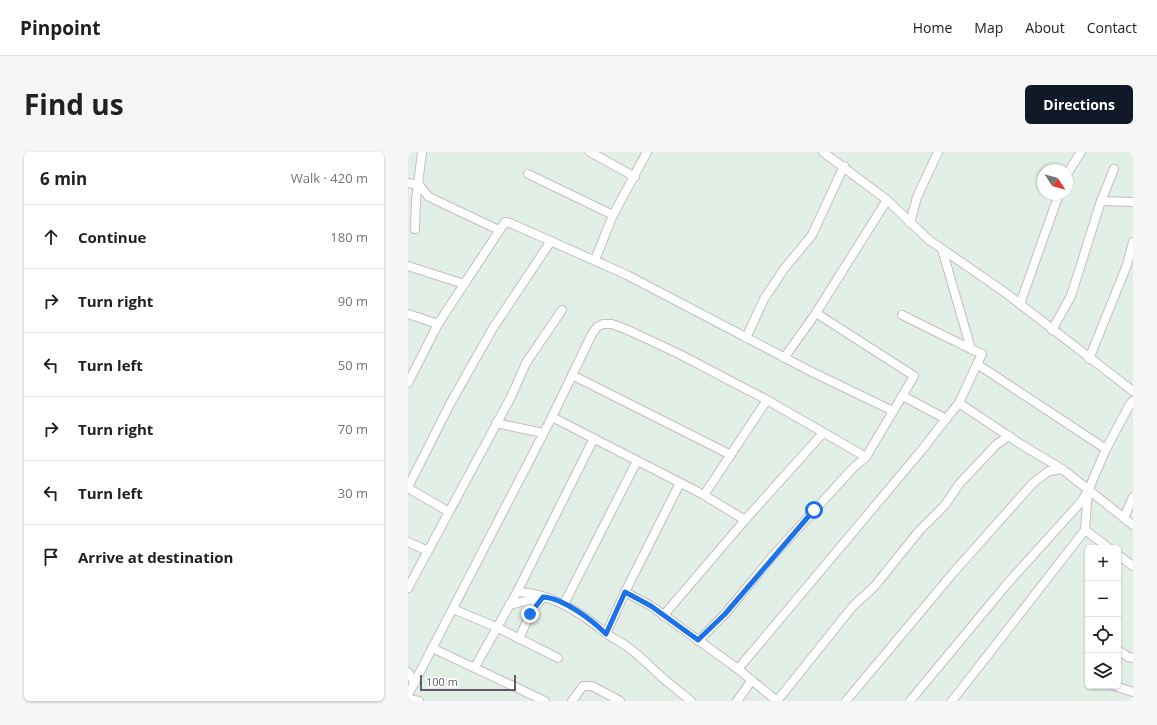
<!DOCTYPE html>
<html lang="en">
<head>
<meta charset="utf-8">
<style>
	body { margin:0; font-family:"Open Sans",sans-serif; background:#f6f6f6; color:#202124 }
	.controls { position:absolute; right:12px; bottom:12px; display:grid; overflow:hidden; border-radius:6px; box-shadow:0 1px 3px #0004 }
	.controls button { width:36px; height:36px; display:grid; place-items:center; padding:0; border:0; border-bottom:1px solid #e0e0e0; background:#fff; color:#202124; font:20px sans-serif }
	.compass { position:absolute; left:629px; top:12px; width:36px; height:36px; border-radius:50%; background:#fff; box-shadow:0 1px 3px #0004; rotate:126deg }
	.scale { position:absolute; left:12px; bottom:10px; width:96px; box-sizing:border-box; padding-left:4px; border:2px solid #645a63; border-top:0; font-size:11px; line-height:14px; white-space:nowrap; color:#645a63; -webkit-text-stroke:3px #fff; paint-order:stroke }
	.stop { position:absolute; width:12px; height:12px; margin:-9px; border:3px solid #1a73e8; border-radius:50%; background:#fff }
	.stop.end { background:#1a73e8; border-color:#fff; box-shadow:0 1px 4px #0008 }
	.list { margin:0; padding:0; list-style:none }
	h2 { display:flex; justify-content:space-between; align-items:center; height:52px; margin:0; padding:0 16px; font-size:17px }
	h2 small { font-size:13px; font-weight:400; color:#757577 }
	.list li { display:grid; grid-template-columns:26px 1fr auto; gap:12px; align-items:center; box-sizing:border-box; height:64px; padding:0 16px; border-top:1px solid #e0e0e0 }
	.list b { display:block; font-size:15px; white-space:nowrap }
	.list em { font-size:13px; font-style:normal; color:#757577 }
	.icon { flex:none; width:22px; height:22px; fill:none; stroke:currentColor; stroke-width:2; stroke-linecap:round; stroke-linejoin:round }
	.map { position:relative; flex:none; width:725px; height:549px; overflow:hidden; border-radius:6px }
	header { display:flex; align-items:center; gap:24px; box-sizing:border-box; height:56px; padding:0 20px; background:#fff; border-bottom:1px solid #e0e0e0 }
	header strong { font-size:19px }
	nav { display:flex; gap:22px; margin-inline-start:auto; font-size:14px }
	.intro { display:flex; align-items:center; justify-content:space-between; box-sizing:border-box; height:96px; padding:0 24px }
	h1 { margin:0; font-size:28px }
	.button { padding:10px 18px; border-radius:6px; background:#111827; color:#fff; font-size:14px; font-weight:700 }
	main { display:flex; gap:24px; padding:0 24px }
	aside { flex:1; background:#fff; border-radius:6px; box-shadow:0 1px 3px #0004 }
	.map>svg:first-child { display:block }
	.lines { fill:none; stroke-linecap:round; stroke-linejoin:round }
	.minor-casing { stroke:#c5bcc3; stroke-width:10 }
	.minor { stroke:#fff; stroke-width:8 }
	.route { stroke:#1a73e8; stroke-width:5 }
</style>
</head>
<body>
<header>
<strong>Pinpoint</strong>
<nav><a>Home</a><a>Map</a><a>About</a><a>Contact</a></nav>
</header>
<div class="intro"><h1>Find us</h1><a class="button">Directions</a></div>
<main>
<aside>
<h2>6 min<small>Walk · 420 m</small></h2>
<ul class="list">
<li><svg class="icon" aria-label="ahead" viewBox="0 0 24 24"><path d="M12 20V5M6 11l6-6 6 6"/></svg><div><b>Continue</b></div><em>180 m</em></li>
<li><svg class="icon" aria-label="right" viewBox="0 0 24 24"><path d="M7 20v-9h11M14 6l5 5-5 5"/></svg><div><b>Turn right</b></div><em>90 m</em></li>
<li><svg class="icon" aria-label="left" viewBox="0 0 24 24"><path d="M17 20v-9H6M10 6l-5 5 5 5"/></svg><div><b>Turn left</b></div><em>50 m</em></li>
<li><svg class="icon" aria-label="right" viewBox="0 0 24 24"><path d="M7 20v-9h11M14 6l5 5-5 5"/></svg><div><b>Turn right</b></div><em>70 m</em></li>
<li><svg class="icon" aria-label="left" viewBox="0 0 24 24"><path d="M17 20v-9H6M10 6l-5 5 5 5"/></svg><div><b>Turn left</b></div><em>30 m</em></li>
<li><svg class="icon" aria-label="arrive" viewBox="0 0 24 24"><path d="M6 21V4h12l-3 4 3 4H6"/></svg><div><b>Arrive at destination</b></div></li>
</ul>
</aside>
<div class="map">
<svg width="725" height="549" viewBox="0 0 725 549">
	<rect width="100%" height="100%" fill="#e2efe7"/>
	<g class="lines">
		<defs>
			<g id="minor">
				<path d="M182,0L227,25"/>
				<path d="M415,0L479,48L521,88L595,139L725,239"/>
				<path d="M120,22L205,63"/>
				<path d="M659,22L673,0"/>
				<path d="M0,31L11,33L21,45L91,78"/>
				<path d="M693,49L725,50"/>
				<path d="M502,71L509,45L530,0"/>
				<path d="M7,77L8,48L14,0"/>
				<path d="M534,97L563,197L574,202L569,212"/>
				<path d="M187,108L205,63L239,0"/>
				<path d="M0,114L56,132"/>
				<path d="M612,152L651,42"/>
				<path d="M0,162L30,172"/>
				<path d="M494,163L563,197"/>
				<path d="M644,178L663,144L693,49L706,17"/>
				<path d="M338,186L356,147L376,117L404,83L436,14"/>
				<path d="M376,206L408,161L479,48"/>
				<path d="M681,207L719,113L725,90"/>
				<path d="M164,223L323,303"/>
				<path d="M0,231L30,172L97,70L102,71L219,123L404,220L485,259"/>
				<path d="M495,244L538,267L551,251L614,293L654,317L725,373"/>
				<path d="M551,251L569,212L698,297"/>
				<path d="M144,265L296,343L337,368"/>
				<path d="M88,271L135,281"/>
				<path d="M272,331L217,440L243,454L330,517L369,549"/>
				<path d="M0,335L42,252L85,176L143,89"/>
				<path d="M0,336L41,360"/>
				<path d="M296,343L359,248"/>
				<path d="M716,366L725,345"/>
				<path d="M677,378L680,339"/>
				<path d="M0,390L20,399"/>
				<path d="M710,403L725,414"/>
				<path d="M0,436L103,245L118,211L154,158"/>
				<path d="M109,440C144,441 171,460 198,481C205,487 214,490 221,496C236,507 248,521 262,532C269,538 276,543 283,549"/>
				<path d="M156,452L229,309"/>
				<path d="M101,453L135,445"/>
				<path d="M45,457L88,475L150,506"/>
				<path d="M255,464L337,368L415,281"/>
				<path d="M198,482L217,440"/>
				<path d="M111,487L122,462L135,445"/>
				<path d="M290,489L317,462L363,406L445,316L458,305L506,224L408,161"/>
				<path d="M24,496L137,549"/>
				<path d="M710,498L720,505L725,506"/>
				<path d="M67,515L109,440L186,286"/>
				<path d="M330,517L513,299L538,267"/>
				<path d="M0,520L7,531"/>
				<path d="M706,534L725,540"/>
				<path d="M0,543L144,265L184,182L189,175L195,172H204L220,178L271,202L359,248L458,305"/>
				<path d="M0,547L11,549"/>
				<path d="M164,549L175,534H184L212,549"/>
				<path d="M329,549L344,528"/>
				<path d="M369,549L445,454L466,435L511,379L537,353L552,331L589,292L601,284"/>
				<path d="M438,549L545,421L625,331L641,319L654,317"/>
				<path d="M502,549L599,432L673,350L680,339L698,297L722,252L725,249"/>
				<path d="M544,549L677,378L701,396"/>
			</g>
		</defs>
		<use href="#minor" class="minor-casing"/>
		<use href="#minor" class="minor"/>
	</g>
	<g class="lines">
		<path class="route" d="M122,462L135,445C155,446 184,468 198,482L217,440L243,454L290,488L317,462L406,358"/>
	</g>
</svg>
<div class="controls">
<button>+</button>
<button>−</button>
<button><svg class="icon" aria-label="locate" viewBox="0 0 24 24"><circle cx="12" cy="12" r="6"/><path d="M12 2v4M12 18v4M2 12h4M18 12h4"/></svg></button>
<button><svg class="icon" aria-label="layers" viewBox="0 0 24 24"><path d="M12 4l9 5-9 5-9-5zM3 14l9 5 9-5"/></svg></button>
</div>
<svg class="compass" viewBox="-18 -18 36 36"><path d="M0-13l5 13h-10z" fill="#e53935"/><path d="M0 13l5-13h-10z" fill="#757577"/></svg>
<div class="scale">100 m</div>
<div class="stop" style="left:406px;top:358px"></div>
<div class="stop end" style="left:122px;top:462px"></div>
</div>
</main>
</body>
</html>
